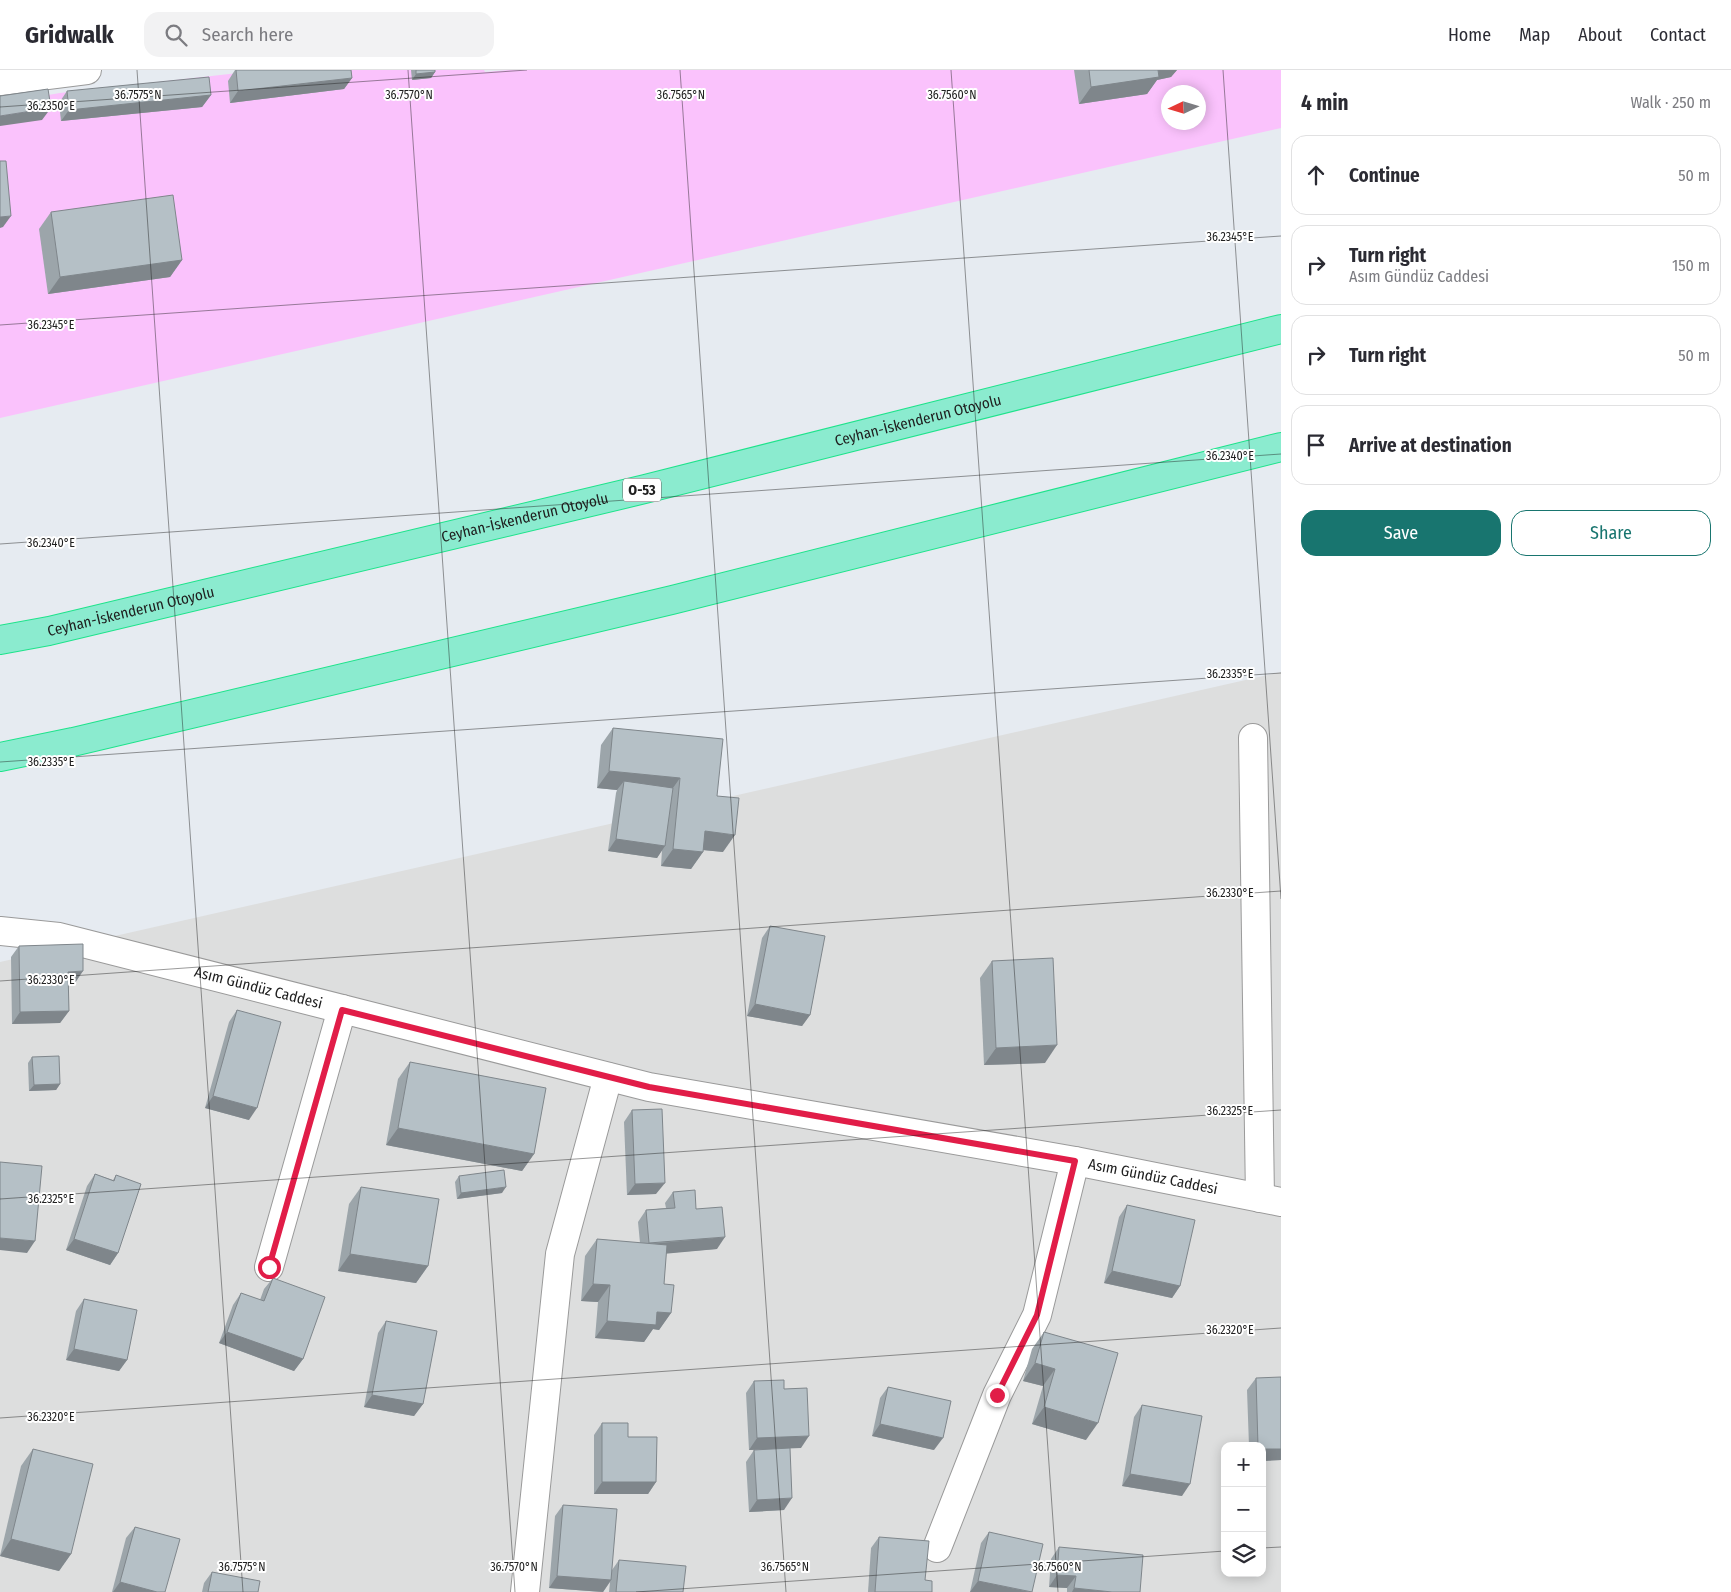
<!DOCTYPE html>
<html lang="en">
<head>
<meta charset="utf-8">
<style>
	body { margin:0; font-family:"Fira Sans Condensed",sans-serif; background:#f2f2f3; color:#2b2b33 }
	.controls { position:absolute; right:15px; bottom:15px; display:grid; overflow:hidden; border-radius:10px; box-shadow:0 2px 12px #0003 }
	.controls button { width:45px; height:45px; display:grid; place-items:center; padding:0; border:0; border-bottom:1px solid #e1e1e2; background:#fff; color:#2b2b33; font:25px sans-serif }
	.compass { position:absolute; left:1161px; top:15px; width:45px; height:45px; border-radius:50%; background:#fff; box-shadow:0 2px 12px #0003; rotate:266deg }
	.stop { position:absolute; width:15px; height:15px; margin:-11px; border:4px solid #e11d48; border-radius:50%; background:#fff }
	.stop.end { background:#e11d48; border-color:#fff; box-shadow:0 1px 5px #0008 }
	.list { margin:0; padding:0; list-style:none }
	h2 { display:flex; justify-content:space-between; align-items:center; height:65px; margin:0; padding:0 20px; font-size:21px }
	h2 small { font-size:16px; font-weight:400; color:#7c7c81 }
	.list li { display:grid; grid-template-columns:32px 1fr auto; gap:15px; align-items:center; box-sizing:border-box; height:80px; margin:0 10px 10px; padding:0 10px; border:1px solid #e1e1e2; border-radius:15px }
	.list b { display:block; font-size:19px; white-space:nowrap }
	.list p { margin:0; font-size:16px; white-space:nowrap; color:#7c7c81 }
	.list em { font-size:16px; font-style:normal; color:#7c7c81 }
	.actions { display:flex; gap:10px; padding:15px 20px }
	.actions a { flex:1; padding:11px 0; border:1px solid #18756f; border-radius:15px; text-align:center; font-size:18px; color:#18756f }
	.actions .main { background:#18756f; color:#fff }
	.icon { flex:none; width:28px; height:28px; fill:none; stroke:currentColor; stroke-width:2; stroke-linecap:round; stroke-linejoin:round }
	.map { position:relative; flex:none; width:1281px; height:1522px; overflow:hidden }
	header { display:flex; align-items:center; gap:30px; box-sizing:border-box; height:70px; padding:0 25px; background:#fff; border-bottom:1px solid #e1e1e2 }
	header strong { font-size:24px }
	nav { display:flex; gap:28px; margin-inline-start:auto; font-size:18px }
	.search { width:350px; height:45px; background:#f2f2f3; display:flex; align-items:center; gap:12px; box-sizing:border-box; padding:0 18px; border-radius:15px; color:#7c7c81; font-size:19px }
	main { display:flex }
	aside { flex:1; background:#fff }
	.map>svg:first-child { display:block }
	.residential { fill:#dddede; fill-rule:evenodd }
	.park { fill:#fac2fc; fill-rule:evenodd }
	.lines { fill:none; stroke-linecap:round; stroke-linejoin:round }
	.minor-casing { stroke:#9a9a9a; stroke-width:30 }
	.highway-casing { stroke:#1ee38b; stroke-width:30 }
	.minor { stroke:#fff; stroke-width:28 }
	.highway { stroke:#8bebcf; stroke-width:28 }
	.wall { fill:#9ca5aa }
	.shaded-wall { fill:#7f868b }
	.building { fill:#b5c0c6; stroke:#7f868b }
	.route { stroke:#e11d48; stroke-width:6 }
	.ticks { fill:none; stroke:#202020; stroke-width:1; stroke-opacity:0.45 }
	.labels { text-anchor:middle; stroke-width:4; stroke-linejoin:round; paint-order:stroke }
	.shield { fill:#fff; stroke:#636363; stroke-width:1 }
	.shield-label { font-size:14px; font-weight:bold; fill:#202020 }
	.street-label { font-size:15px; fill:#202020; stroke:#fff }
	.ticks-label { font-size:12px; text-anchor:middle; fill:#202020; stroke:#fff; stroke-width:4; stroke-linejoin:round; paint-order:stroke }
</style>
</head>
<body>
<header>
<strong>Gridwalk</strong>
<div class="search"><svg class="icon" aria-label="search" viewBox="0 0 24 24"><circle cx="10" cy="10" r="6"/><path d="M15 15l6 6"/></svg>Search here</div>
<nav><a>Home</a><a>Map</a><a>About</a><a>Contact</a></nav>
</header>
<main>
<div class="map">
<svg width="1281" height="1522" viewBox="0 0 1281 1522">
	<rect width="100%" height="100%" fill="#e6ebf1"/>
	<path class="residential" d="M1281,602V1522H0V892ZM1225,1376H1262V1503H1225Z"/>
	<path class="park" d="M264,0H484L485,2L509,0H1281V58L0,348V33L60,23ZM1168,22H1198V52H1168Z"/>
	<g class="lines">
		<defs>
			<g id="minor">
				<path d="M0,11L87,0"/>
				<path d="M1253,668L1260,1128"/>
				<path id="s1" d="M0,861L59,867L649,1017L1075,1091L1281,1132"/>
				<path d="M269,1197L342,939"/>
				<path d="M937,1478L997,1325L1037,1245L1075,1091"/>
				<path d="M525,1522L560,1184L608,1007"/>
			</g>
			<g id="highway">
				<path id="s2" d="M0,570L49,561L645,419L1281,259"/>
				<path d="M0,687L73,672L672,530L1281,377"/>
			</g>
		</defs>
		<use href="#minor" class="minor-casing"/>
		<use href="#highway" class="highway-casing"/>
		<use href="#minor" class="minor"/>
		<use href="#highway" class="highway"/>
	</g>
	<g class="wall">
		<path d="M235,0H351L352,8L344,19L230,33L228,11Z"/>
		<path d="M411,0H435V2L431,8L412,10Z"/>
		<path d="M1074,0H1177L1171,7L1157,10L1147,24L1079,34Z"/>
		<path d="M67,21L211,25L202,37L61,51L59,33Z"/>
		<path d="M51,142L182,190L170,207L48,224L39,159Z"/>
		<path d="M613,658L717,726L723,782L703,780V782L691,799L661,796L662,780L657,788L608,781L616,723L617,720L597,718L601,675Z"/>
		<path d="M770,856L810,945L802,956L747,946L762,868Z"/>
		<path d="M19,876L75,913H68L69,941L60,953L12,954L11,887Z"/>
		<path d="M992,891L1045,993L984,995L980,908Z"/>
		<path d="M237,940L249,1050L205,1038L229,952Z"/>
		<path d="M32,987L60,1014L56,1020L29,1021L28,993Z"/>
		<path d="M410,992L534,1084L522,1101L386,1075L398,1009Z"/>
		<path d="M632,1040L656,1124L627,1125L624,1052Z"/>
		<path d="M95,1104L113,1110L116,1105L118,1183L110,1195L66,1180L87,1116Z"/>
		<path d="M459,1106L502,1123L457,1129L455,1112Z"/>
		<path d="M361,1117L428,1196L416,1213L338,1201L349,1134Z"/>
		<path d="M673,1122L696,1139L717,1179L666,1183L664,1214L671,1243L659,1260L653,1259L644,1272L595,1268L598,1232L581,1231L585,1186L597,1169L640,1173L638,1152L646,1140L666,1138L665,1133Z"/>
		<path d="M1127,1135L1180,1216L1172,1228L1104,1213L1119,1147Z"/>
		<path d="M273,1208L303,1289L294,1301L219,1273L233,1235L241,1223L260,1230L264,1219Z"/>
		<path d="M84,1229L127,1290L119,1301L66,1290L76,1241Z"/>
		<path d="M386,1251L423,1334L414,1346L364,1337L378,1263Z"/>
		<path d="M1044,1262L1086,1370L1032,1354L1043,1316L1023,1311L1032,1279Z"/>
		<path d="M1256,1308L1281,1390L1262,1391V1376H1249L1247,1320Z"/>
		<path d="M754,1311L784,1319L801,1378H790L784,1440L749,1442L746,1392L754,1380L762,1379L749,1380L746,1323Z"/>
		<path d="M888,1317L934,1380L872,1366L880,1328Z"/>
		<path d="M1142,1335L1182,1426L1122,1416L1134,1347Z"/>
		<path d="M602,1353L656,1412L648,1424H594V1365Z"/>
		<path d="M33,1379L71,1484L59,1501L0,1486L21,1396Z"/>
		<path d="M563,1435L612,1500L619,1490L683,1522H609L610,1512L603,1522L549,1518L555,1446Z"/>
		<path d="M135,1457L165,1522H112L126,1468Z"/>
		<path d="M989,1462L1032,1522H970L981,1473Z"/>
		<path d="M879,1467L925,1510L932,1522H868L871,1478Z"/>
		<path d="M1059,1477L1140,1522H1067V1518L1049,1517L1051,1489Z"/>
		<path d="M212,1502L258,1522H202L204,1513Z"/>
	</g>
	<g class="shaded-wall">
		<path d="M1153,0H1177L1171,7L1157,10L1147,24L1079,34L1091,17Z"/>
		<path d="M435,2L431,8L412,10L416,4Z"/>
		<path d="M352,8L344,19L230,33L238,21Z"/>
		<path d="M211,25L202,37L61,51L69,40Z"/>
		<path d="M51,38L42,50L0,56V46Z"/>
		<path d="M11,146L3,157L0,158V147Z"/>
		<path d="M182,190L170,207L48,224L60,207Z"/>
		<path d="M609,701L680,708L668,725L624,711L617,720L597,718Z"/>
		<path d="M705,761L735,765L723,782L693,779Z"/>
		<path d="M616,769L665,776L657,788L608,781Z"/>
		<path d="M673,779L703,782L691,799L661,796Z"/>
		<path d="M83,901L75,913H60L68,902Z"/>
		<path d="M755,934L810,945L802,956L747,946Z"/>
		<path d="M69,941L60,953L12,954L20,942Z"/>
		<path d="M1057,975L1045,993L984,995L996,978Z"/>
		<path d="M60,1014L56,1020L29,1021L34,1015Z"/>
		<path d="M213,1026L257,1038L249,1050L205,1038Z"/>
		<path d="M398,1058L534,1084L522,1101L386,1075Z"/>
		<path d="M665,1113L656,1124L627,1125L635,1114Z"/>
		<path d="M506,1117L502,1123L457,1129L461,1123Z"/>
		<path d="M725,1167L717,1179L641,1186L649,1174Z"/>
		<path d="M0,1168L35,1171L27,1183L0,1180Z"/>
		<path d="M74,1169L118,1183L110,1195L66,1180Z"/>
		<path d="M350,1184L428,1196L416,1213L338,1201Z"/>
		<path d="M1112,1201L1180,1216L1172,1228L1104,1213Z"/>
		<path d="M593,1214L610,1215L598,1232L581,1231Z"/>
		<path d="M657,1242L671,1243L659,1260L653,1259L644,1272L595,1268L607,1251Z"/>
		<path d="M227,1262L303,1289L294,1301L219,1273Z"/>
		<path d="M74,1279L127,1290L119,1301L66,1290Z"/>
		<path d="M1035,1293L1055,1299L1043,1316L1023,1311Z"/>
		<path d="M372,1325L423,1334L414,1346L364,1337Z"/>
		<path d="M1044,1337L1098,1353L1086,1370L1032,1354Z"/>
		<path d="M880,1354L943,1368L934,1380L872,1366Z"/>
		<path d="M809,1366L801,1378L749,1380L757,1368Z"/>
		<path d="M1262,1379H1281V1390L1262,1391Z"/>
		<path d="M1130,1404L1190,1414L1182,1426L1122,1416Z"/>
		<path d="M602,1412H656L648,1424H594Z"/>
		<path d="M792,1428L784,1440L749,1442L757,1430Z"/>
		<path d="M11,1469L71,1484L59,1501L0,1486Z"/>
		<path d="M1057,1505L1076,1506L1067,1518L1049,1517Z"/>
		<path d="M557,1506L611,1510L603,1522L549,1518Z"/>
		<path d="M978,1511L1030,1522H970Z"/>
		<path d="M120,1512L157,1522H113Z"/>
		<path d="M1074,1518L1112,1522H1072Z"/>
	</g>
	<g class="building">
		<path d="M236,0H351L352,8L238,21Z"/>
		<path d="M416,0H435V2L416,4Z"/>
		<path d="M1089,0H1158L1159,7L1091,17Z"/>
		<path d="M209,7L211,25L69,40L67,21Z"/>
		<path d="M48,19L51,38L0,46V26Z"/>
		<path d="M0,91H6L11,146L0,147Z"/>
		<path d="M173,125L182,190L60,207L51,142Z"/>
		<path d="M613,658L723,669L717,726L739,728L735,765L705,761L703,782L673,779L680,708L609,701Z"/>
		<path d="M624,711L673,718L665,776L616,769Z"/>
		<path d="M770,856L825,866L810,945L755,934Z"/>
		<path d="M83,874V901L68,902L69,941L20,942L19,876Z"/>
		<path d="M1053,888L1057,975L996,978L992,891Z"/>
		<path d="M237,940L281,952L257,1038L213,1026Z"/>
		<path d="M59,986L60,1014L34,1015L32,987Z"/>
		<path d="M410,992L546,1018L534,1084L398,1058Z"/>
		<path d="M662,1039L665,1113L635,1114L632,1040Z"/>
		<path d="M0,1092L42,1096L35,1171L0,1168Z"/>
		<path d="M504,1100L506,1117L461,1123L459,1106Z"/>
		<path d="M95,1104L114,1111L116,1105L141,1114L118,1183L74,1169Z"/>
		<path d="M361,1117L439,1129L428,1196L350,1184Z"/>
		<path d="M695,1120L696,1139L722,1137L725,1167L649,1173L646,1140L675,1138L673,1122Z"/>
		<path d="M1127,1135L1195,1150L1180,1216L1112,1201Z"/>
		<path d="M597,1169L667,1175L664,1214L674,1215L671,1243L657,1242L656,1255L607,1251L610,1215L593,1214Z"/>
		<path d="M273,1208L325,1227L303,1289L227,1262L241,1223L264,1231Z"/>
		<path d="M84,1229L137,1240L127,1290L74,1279Z"/>
		<path d="M386,1251L437,1261L423,1334L372,1325Z"/>
		<path d="M1044,1262L1118,1283L1098,1353L1044,1337L1055,1299L1035,1293Z"/>
		<path d="M1281,1307V1379H1262V1376H1258L1256,1308Z"/>
		<path d="M784,1310V1319L807,1318L809,1366L757,1368L754,1311Z"/>
		<path d="M888,1317L951,1331L943,1368L880,1354Z"/>
		<path d="M1142,1335L1202,1346L1190,1414L1130,1404Z"/>
		<path d="M602,1353H628V1367H657L656,1412H602Z"/>
		<path d="M790,1378L792,1428L757,1430L754,1380Z"/>
		<path d="M33,1379L93,1394L71,1484L11,1469Z"/>
		<path d="M563,1435L617,1439L611,1510L557,1506Z"/>
		<path d="M135,1457L180,1469L165,1522H157L120,1512Z"/>
		<path d="M989,1462L1043,1474L1032,1522L978,1511Z"/>
		<path d="M879,1467L929,1471L925,1510L932,1511V1522H875Z"/>
		<path d="M1059,1477L1143,1485L1140,1522H1112L1074,1518L1076,1506L1057,1505Z"/>
		<path d="M619,1490L686,1496L683,1522H616Z"/>
		<path d="M212,1502L260,1511L258,1522H208Z"/>
	</g>
	<g class="lines">
		<path class="route" d="M269,1197L342,940L649,1017L1075,1091L1037,1245L997,1325"/>
	</g>
	<path class="ticks" d="M137,0L243,1522M408,0L515,1522M680,0L786,1522M951,0L1058,1522M1223,0L1281,829M0,37L527,0M0,255L1281,166M0,474L1281,384M0,692L1281,603M0,911L1281,821M0,1129L1281,1040M0,1348L1281,1258M1262,1478L1281,1477M636,1522L1225,1481"/>
	<g class="labels">
		<rect class="shield" x="623" y="408.5" width="38" height="23" rx="4"/>
		<g class="shield-label">
			<text x="642" y="425">O-53</text>
		</g>
		<g class="street-label">
			<text dy="5" stroke="none"><textPath href="#s2" startOffset="944">Ceyhan-İskenderun Otoyolu</textPath></text>
			<text dy="5" stroke="none"><textPath href="#s2" startOffset="539">Ceyhan-İskenderun Otoyolu</textPath></text>
			<text dy="5" stroke="none"><textPath href="#s2" startOffset="134">Ceyhan-İskenderun Otoyolu</textPath></text>
			<text dy="5" stroke="none"><textPath href="#s1" startOffset="265">Asım Gündüz Caddesi</textPath></text>
			<text dy="5" stroke="none"><textPath href="#s1" startOffset="1180">Asım Gündüz Caddesi</textPath></text>
		</g>
	</g>
	<g class="ticks-label">
		<text x="138" y="29">36.7575°N</text>
		<text x="409" y="29">36.7570°N</text>
		<text x="681" y="29">36.7565°N</text>
		<text x="952" y="29">36.7560°N</text>
		<text x="51" y="40">36.2350°E</text>
		<text x="1230" y="171">36.2345°E</text>
		<text x="51" y="259">36.2345°E</text>
		<text x="1230" y="390">36.2340°E</text>
		<text x="51" y="477">36.2340°E</text>
		<text x="1230" y="608">36.2335°E</text>
		<text x="51" y="696">36.2335°E</text>
		<text x="1230" y="827">36.2330°E</text>
		<text x="51" y="914">36.2330°E</text>
		<text x="1230" y="1045">36.2325°E</text>
		<text x="51" y="1133">36.2325°E</text>
		<text x="1230" y="1264">36.2320°E</text>
		<text x="51" y="1351">36.2320°E</text>
		<text x="242" y="1501">36.7575°N</text>
		<text x="514" y="1501">36.7570°N</text>
		<text x="785" y="1501">36.7565°N</text>
		<text x="1057" y="1501">36.7560°N</text>
	</g>
</svg>
<div class="controls">
<button>+</button>
<button>−</button>
<button><svg class="icon" aria-label="layers" viewBox="0 0 24 24"><path d="M12 4l9 5-9 5-9-5zM3 14l9 5 9-5"/></svg></button>
</div>
<svg class="compass" viewBox="-18 -18 36 36"><path d="M0-13l5 13h-10z" fill="#e53935"/><path d="M0 13l5-13h-10z" fill="#7c7c81"/></svg>
<div class="stop" style="left:269px;top:1197px"></div>
<div class="stop end" style="left:997px;top:1325px"></div>
</div>
<aside>
<h2>4 min<small>Walk · 250 m</small></h2>
<ul class="list">
<li><svg class="icon" aria-label="ahead" viewBox="0 0 24 24"><path d="M12 20V5M6 11l6-6 6 6"/></svg><div><b>Continue</b></div><em>50 m</em></li>
<li><svg class="icon" aria-label="right" viewBox="0 0 24 24"><path d="M7 20v-9h11M14 6l5 5-5 5"/></svg><div><b>Turn right</b><p>Asım Gündüz Caddesi</p></div><em>150 m</em></li>
<li><svg class="icon" aria-label="right" viewBox="0 0 24 24"><path d="M7 20v-9h11M14 6l5 5-5 5"/></svg><div><b>Turn right</b></div><em>50 m</em></li>
<li><svg class="icon" aria-label="arrive" viewBox="0 0 24 24"><path d="M6 21V4h12l-3 4 3 4H6"/></svg><div><b>Arrive at destination</b></div></li>
</ul>
<div class="actions"><a class="main">Save</a><a>Share</a></div>
</aside>
</main>
</body>
</html>
